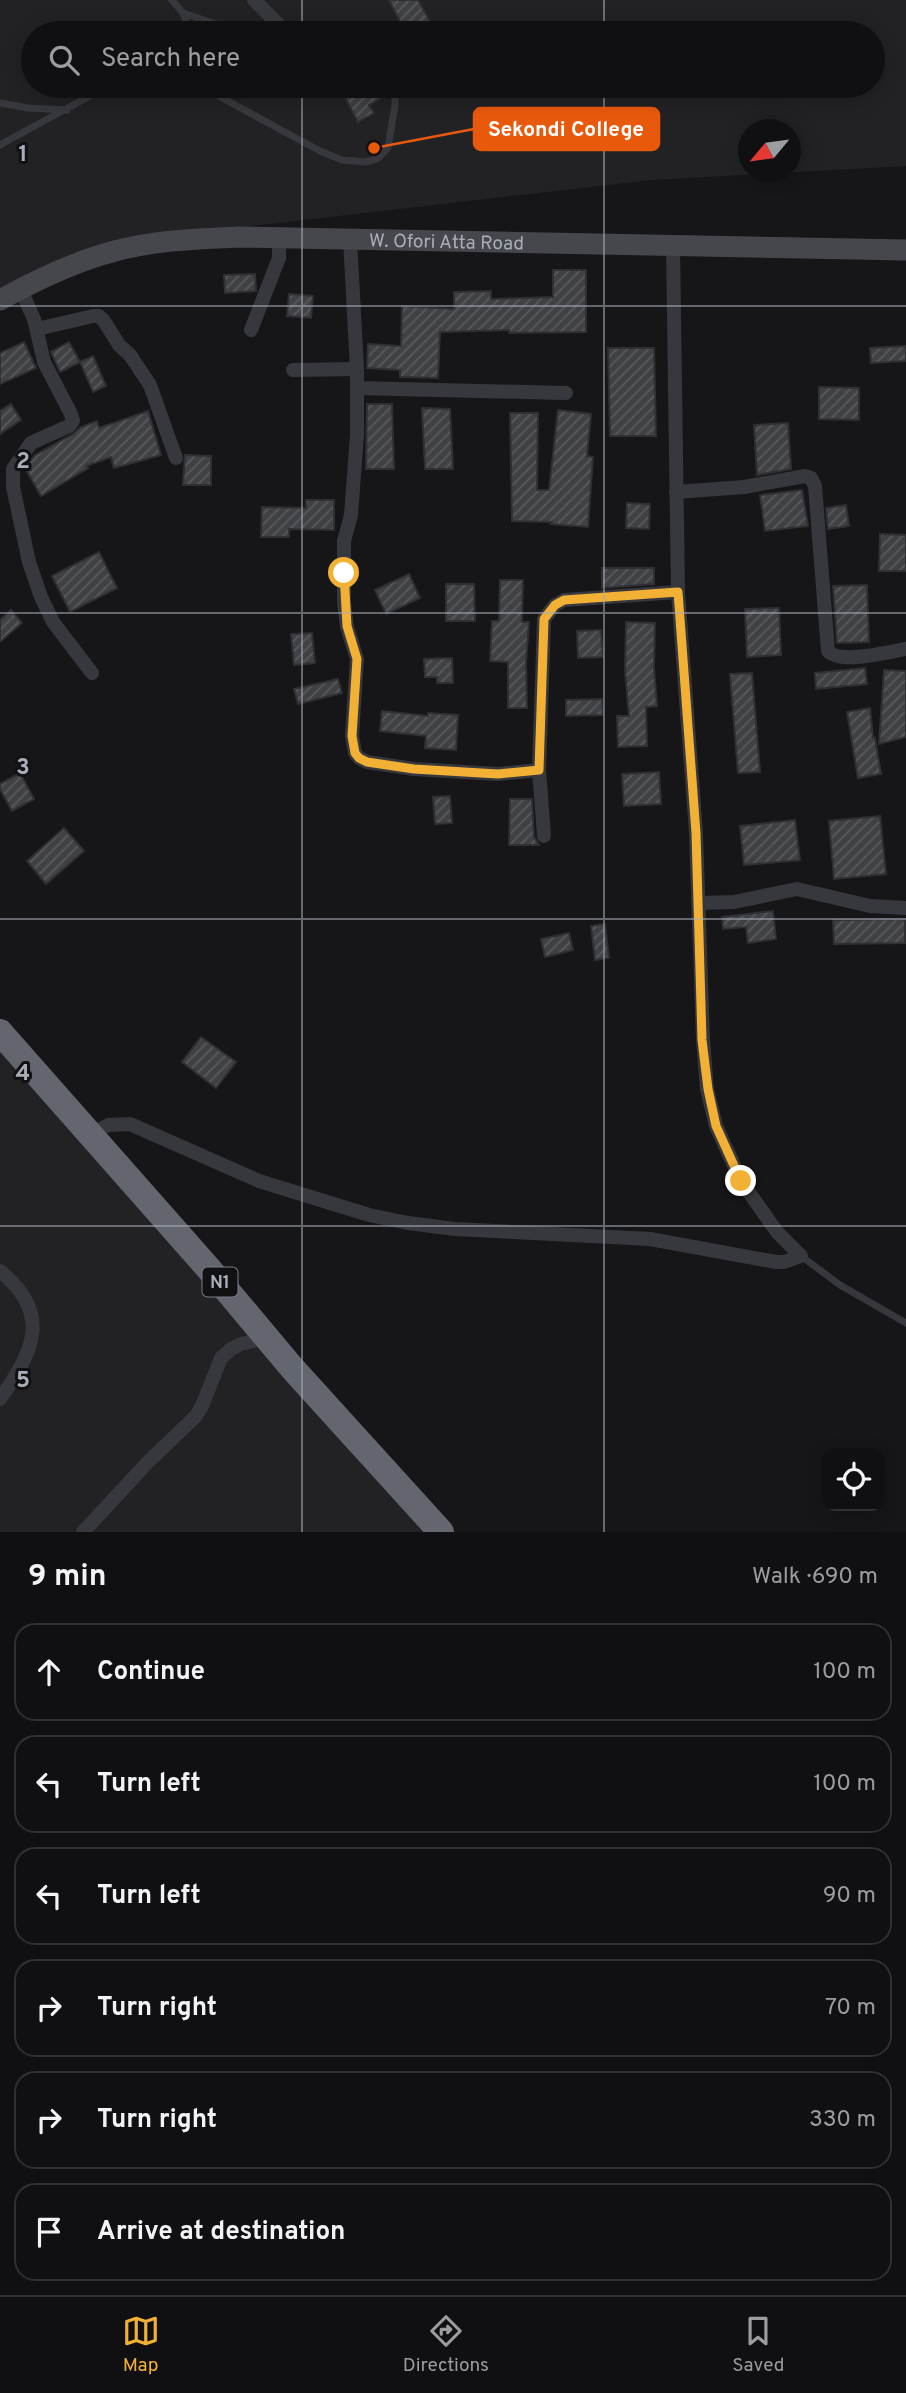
<!DOCTYPE html>
<html lang="en">
<head>
<meta charset="utf-8">
<style>
	body { margin:0; font-family:Overpass,sans-serif; background:#1e1e20; color:#f1f3f6 }
	.controls { position:absolute; right:21px; bottom:21px; display:grid; overflow:hidden; border-radius:14px; box-shadow:0 4px 18px #0003 }
	.controls button { width:63px; height:63px; display:grid; place-items:center; padding:0; border:0; border-bottom:2px solid #303032; background:#101012; color:#f1f3f6; font:35px sans-serif }
	.compass { position:absolute; left:738px; top:119px; width:63px; height:63px; border-radius:50%; background:#101012; box-shadow:0 4px 18px #0003; rotate:241deg }
	.stop { position:absolute; width:21px; height:21px; margin:-16px; border:5px solid #f2b134; border-radius:50%; background:#fff }
	.stop.end { background:#f2b134; border-color:#fff; box-shadow:0 2px 7px #0008 }
	.list { margin:0; padding:0; list-style:none }
	h2 { display:flex; justify-content:space-between; align-items:center; height:91px; margin:0; padding:0 28px; font-size:30px }
	h2 small { font-size:23px; font-weight:400; color:#9c9d9f }
	.list li { display:grid; grid-template-columns:46px 1fr auto; gap:21px; align-items:center; box-sizing:border-box; height:98px; margin:0 14px 14px; padding:0 14px; border:2px solid #303032; border-radius:21px }
	.list b { display:block; font-size:26px; white-space:nowrap }
	.list em { font-size:23px; font-style:normal; color:#9c9d9f }
	.icon { flex:none; width:38px; height:38px; fill:none; stroke:currentColor; stroke-width:2; stroke-linecap:round; stroke-linejoin:round }
	.map { position:relative; flex:none; width:906px; height:1532px; overflow:hidden }
	.search { position:absolute; background:#101012; box-shadow:0 4px 18px #0003; left:21px; right:21px; top:21px; height:77px; display:flex; align-items:center; gap:18px; box-sizing:border-box; padding:0 24px; border-radius:38px; color:#9c9d9f; font-size:26px }
	.sheet { height:763px; background:#101012 }
	nav { display:flex; justify-content:space-around; align-items:center; box-sizing:border-box; height:98px; border-top:2px solid #303032; background:#101012; font-size:19px; color:#9c9d9f }
	nav a { display:grid; justify-items:center; gap:4px }
	nav .on { color:#f2b134 }
	.map>svg:first-child { display:block }
	.built { fill:#222225; fill-rule:evenodd }
	.building { fill:url(#building-hatch); stroke:#303034; stroke-width:2 }
	.lines { fill:none; stroke-linecap:round; stroke-linejoin:round }
	.lane { stroke:#37383d; stroke-width:7 }
	.street { stroke:#37383d; stroke-width:14 }
	.secondary { stroke:#45474d; stroke-width:21 }
	.highway { stroke:#63666e; stroke-width:26 }
	.route { stroke:#f2b134; stroke-width:9 }
	.grid { fill:none; stroke:#a8adb8; stroke-width:2; stroke-opacity:0.55 }
	.labels { text-anchor:middle; stroke-width:6; stroke-linejoin:round; paint-order:stroke }
	.shield { fill:#111113; stroke:#7b7e86; stroke-width:2 }
	.shield-label { font-size:18px; font-weight:bold; fill:#a8adb8 }
	.street-label { font-size:19px; fill:#a8adb8; stroke:#111113 }
	.grid-label { font-size:23px; text-anchor:middle; font-weight:bold; fill:#a8adb8; stroke:#111113; stroke-width:6; stroke-linejoin:round; paint-order:stroke }
	.leader { fill:none; stroke:#e8590c; stroke-width:2.5 }
	.callout-dot { fill:#e8590c; stroke:#111113; stroke-width:2.5 }
	.callout { fill:#e8590c; stroke:#e8590c; stroke-width:2.5 }
	.callout-label { font-size:21px; text-anchor:middle; font-weight:bold; fill:#fff }
</style>
</head>
<body>
<div class="map">
<svg width="906" height="1532" viewBox="0 0 906 1532">
	<defs>
		<pattern id="building-hatch" width="6" height="6" patternUnits="userSpaceOnUse" patternTransform="scale(1.75)"><rect width="6" height="6" fill="#404145"/><path d="M-1 1l2-2M0 6l6-6M5 7l2-2" fill="none" stroke="#595a5e"/></pattern>
	</defs>
	<rect width="100%" height="100%" fill="#161618"/>
	<g class="built">
		<path d="M0,0H906V166L652,180L113,242L0,296ZM33,33H873V86H33ZM748,130H790V172H748Z"/>
		<path d="M0,1042L433,1532H0Z"/>
	</g>
	<g class="building">
		<path d="M389,0H418L432,25L416,33H406Z"/>
		<path d="M339,86H360L366,96L375,91L380,99L369,105L374,113L358,122Z"/>
		<path d="M553,270H586V332L509,333V330L440,332L438,378L400,377V370L367,368L368,344L401,346L402,306L454,309V292L491,291V299L553,297Z"/>
		<path d="M255,274L256,291L225,293L224,275Z"/>
		<path d="M289,294L313,296L311,318L287,316Z"/>
		<path d="M24,342L36,368L0,384V353Z"/>
		<path d="M69,342L80,362L60,372L51,352Z"/>
		<path d="M906,346V361L871,363L870,348Z"/>
		<path d="M608,348H654L656,436H610Z"/>
		<path d="M93,356L106,386L93,392L80,362Z"/>
		<path d="M819,387L859,388V420L819,419Z"/>
		<path d="M11,404L21,420L0,434V411Z"/>
		<path d="M367,404H392L394,469H366Z"/>
		<path d="M422,408L450,409L453,469H425Z"/>
		<path d="M558,410L591,414L587,456L593,457L588,527L551,524L552,522L512,521L510,413H538L537,490H549Z"/>
		<path d="M148,411L161,455L114,468L111,457L86,466L88,468L41,496L25,468L35,455L73,434L81,427L97,421L99,428Z"/>
		<path d="M788,423L791,469L757,475L754,425Z"/>
		<path d="M185,455L211,456V485H183Z"/>
		<path d="M802,490L808,526L765,531L760,495Z"/>
		<path d="M306,500H334V530L289,529V537H261L262,507L306,508Z"/>
		<path d="M627,503L650,504L649,529L626,528Z"/>
		<path d="M846,505L849,526L828,529L826,508Z"/>
		<path d="M880,534L906,535V571H879Z"/>
		<path d="M99,552L117,588L70,612L52,576Z"/>
		<path d="M602,568H654V584L602,588Z"/>
		<path d="M409,574L420,598L386,614L375,590Z"/>
		<path d="M500,580H523L522,622H529L526,663L527,708H508V662L490,661L492,621H499Z"/>
		<path d="M446,584H474L475,621H446Z"/>
		<path d="M867,585L869,642L837,643L833,586Z"/>
		<path d="M779,608L781,655L747,657L745,609Z"/>
		<path d="M11,610L22,623L0,642V620Z"/>
		<path d="M626,622L655,623L654,667L657,706L646,707L647,746L618,747L617,716H629L625,671Z"/>
		<path d="M601,630L603,657L578,658L577,631Z"/>
		<path d="M312,633L315,663L294,665L291,634Z"/>
		<path d="M452,658L453,683H437V677H425L424,659Z"/>
		<path d="M865,668L867,684L816,689L815,673Z"/>
		<path d="M884,670L906,671V737L879,744Z"/>
		<path d="M752,673L760,772L738,773L730,674Z"/>
		<path d="M338,679L342,693L298,704L294,689Z"/>
		<path d="M602,699L603,715L566,716V700Z"/>
		<path d="M870,708L873,738H875L881,774L858,778L847,712Z"/>
		<path d="M382,711L428,716V713L458,715L456,750L425,748L426,736L380,731Z"/>
		<path d="M659,772L661,804L624,806L622,774Z"/>
		<path d="M20,773L34,799L12,811L0,789V784Z"/>
		<path d="M450,796L452,823L435,824L433,797Z"/>
		<path d="M510,799H532L534,837L539,845H509Z"/>
		<path d="M880,816L886,874L834,879L829,821Z"/>
		<path d="M795,820L800,860L744,865L740,826Z"/>
		<path d="M64,828L84,851L46,884L27,861Z"/>
		<path d="M773,911L776,939L748,943L746,927L723,929L722,917Z"/>
		<path d="M905,919V943L834,944L833,920Z"/>
		<path d="M605,924L609,958L595,960L591,926Z"/>
		<path d="M569,933L573,950L545,957L541,939Z"/>
		<path d="M201,1037L236,1062L216,1088L182,1062Z"/>
	</g>
	<g class="lines">
		<g class="lane">
			<path d="M172,0L183,13L189,29L186,33"/>
			<path d="M183,13L216,24L255,26L282,31"/>
			<path d="M200,86L320,151L342,160L365,162L377,159L388,148L395,105V86"/>
			<path d="M0,103L28,108L67,110"/>
			<path d="M0,145L108,86"/>
			<path d="M801,1256L840,1285L906,1323"/>
		</g>
		<g class="street">
			<path d="M254,0L286,32"/>
			<path d="M350,239L357,369V435L351,515L344,541V603L347,627L357,659L352,736L355,753L359,758L367,762L414,769L498,774L539,770"/>
			<path d="M21,290L34,319L44,362L71,414L73,421L69,426L31,443L13,469V487L29,562L41,597L53,622L92,673"/>
			<path d="M37,329L93,316H99L104,321L119,345L130,355L150,385L176,458"/>
			<path d="M251,330L279,258V238"/>
			<path d="M293,370L357,369"/>
			<path d="M357,388L566,393"/>
			<path d="M676,492L744,487L805,476L811,478L815,486L828,651C840,665 888,652 906,649"/>
			<path d="M544,836L539,770L544,619L555,605L564,600L678,592"/>
			<path d="M700,903L734,902L797,889L870,906L906,908"/>
			<path d="M90,1135L108,1125L130,1124L259,1181L369,1215L408,1223L455,1229L650,1239L776,1262H784L801,1256L777,1232L741,1181L716,1126L707,1089L703,1040L696,833L678,592L673,246"/>
			<path d="M0,1271C53,1314 33,1352 0,1399"/>
			<path d="M83,1532L148,1462L196,1416L202,1406L221,1358L231,1349L241,1344L266,1338"/>
		</g>
		<path class="secondary" id="s1" d="M0,300C36,280 76,261 115,251C156,240 198,239 240,237L906,250"/>
		<path class="highway" d="M0,1032L209,1269L293,1369L441,1532"/>
	</g>
	<g class="lines">
		<path class="route" d="M344,573L347,626L357,659L352,736L355,753L359,758L367,762L414,769L498,774L539,770L544,619L555,605L564,600L678,592L696,833L702,1040L708,1089L716,1126L741,1181"/>
	</g>
	<path class="grid" d="M302,0V33M604,0V33M302,86V1532M604,86V1532M0,306H906M0,613H906M0,919H906M0,1226H906"/>
	<g class="labels">
		<rect class="shield" x="202.5" y="1267.5" width="35" height="29" rx="5"/>
		<g class="shield-label">
			<text x="220" y="1288">N1</text>
		</g>
		<g class="street-label">
			<text dy="7" stroke="none"><textPath href="#s1" startOffset="458">W. Ofori Atta Road</textPath></text>
		</g>
	</g>
	<g class="grid-label">
		<text x="23" y="161">1</text>
		<text x="23" y="468">2</text>
		<text x="23" y="774">3</text>
		<text x="23" y="1080">4</text>
		<text x="23" y="1387">5</text>
	</g>
	<path class="leader" d="M374 148L474 129"/>
	<circle class="callout-dot" cx="374" cy="148" r="7"/>
	<rect class="callout" x="474" y="108" width="185" height="42" rx="7"/>
	<g class="callout-label">
		<text x="566" y="136">Sekondi College</text>
	</g>
</svg>
<div class="controls">
<button><svg class="icon" aria-label="locate" viewBox="0 0 24 24"><circle cx="12" cy="12" r="6"/><path d="M12 2v4M12 18v4M2 12h4M18 12h4"/></svg></button>
</div>
<svg class="compass" viewBox="-18 -18 36 36"><path d="M0-13l5 13h-10z" fill="#e53935"/><path d="M0 13l5-13h-10z" fill="#9c9d9f"/></svg>
<div class="stop" style="left:344px;top:573px"></div>
<div class="stop end" style="left:741px;top:1181px"></div>
<div class="search"><svg class="icon" aria-label="search" viewBox="0 0 24 24"><circle cx="10" cy="10" r="6"/><path d="M15 15l6 6"/></svg>Search here</div>
</div>
<section class="sheet">
<h2>9 min<small>Walk · 690 m</small></h2>
<ul class="list">
<li><svg class="icon" aria-label="ahead" viewBox="0 0 24 24"><path d="M12 20V5M6 11l6-6 6 6"/></svg><div><b>Continue</b></div><em>100 m</em></li>
<li><svg class="icon" aria-label="left" viewBox="0 0 24 24"><path d="M17 20v-9H6M10 6l-5 5 5 5"/></svg><div><b>Turn left</b></div><em>100 m</em></li>
<li><svg class="icon" aria-label="left" viewBox="0 0 24 24"><path d="M17 20v-9H6M10 6l-5 5 5 5"/></svg><div><b>Turn left</b></div><em>90 m</em></li>
<li><svg class="icon" aria-label="right" viewBox="0 0 24 24"><path d="M7 20v-9h11M14 6l5 5-5 5"/></svg><div><b>Turn right</b></div><em>70 m</em></li>
<li><svg class="icon" aria-label="right" viewBox="0 0 24 24"><path d="M7 20v-9h11M14 6l5 5-5 5"/></svg><div><b>Turn right</b></div><em>330 m</em></li>
<li><svg class="icon" aria-label="arrive" viewBox="0 0 24 24"><path d="M6 21V4h12l-3 4 3 4H6"/></svg><div><b>Arrive at destination</b></div></li>
</ul>
</section>
<nav>
<a class="on"><svg class="icon" aria-label="map" viewBox="0 0 24 24"><path d="M3 6l6-2 6 2 6-2v14l-6 2-6-2-6 2zM9 4v14M15 6v14"/></svg>Map</a>
<a><svg class="icon" aria-label="directions" viewBox="0 0 24 24"><path d="M12 3l9 9-9 9-9-9zM9 14v-3h6M13 9l2 2-2 2"/></svg>Directions</a>
<a><svg class="icon" aria-label="saved" viewBox="0 0 24 24"><path d="M7 4h10v16l-5-4-5 4z"/></svg>Saved</a>
</nav>
</body>
</html>
